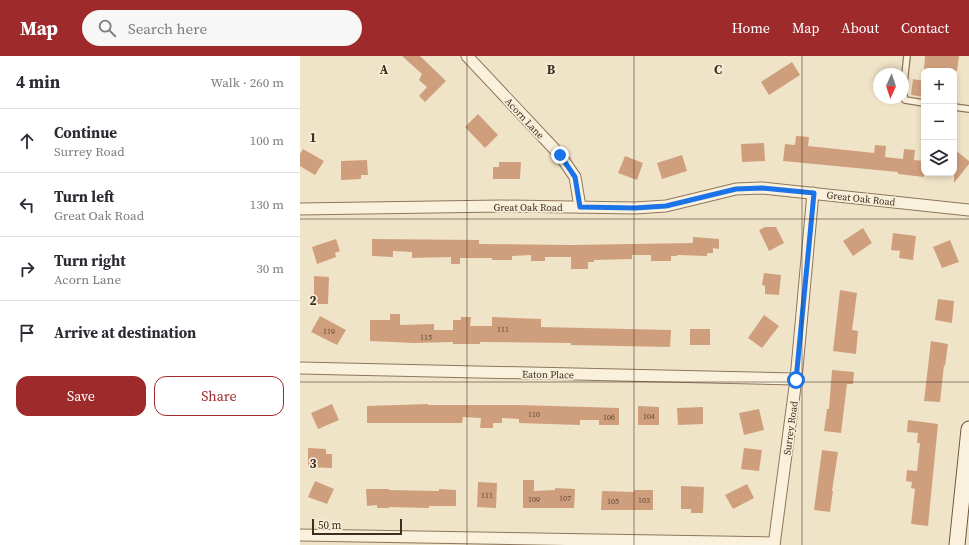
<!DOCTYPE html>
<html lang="en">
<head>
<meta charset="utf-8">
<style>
	body { margin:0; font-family:"Source Serif 4",serif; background:#f7f7f7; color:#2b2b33 }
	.controls { position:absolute; right:12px; top:12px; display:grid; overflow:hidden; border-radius:8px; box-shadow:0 2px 6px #0003 }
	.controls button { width:36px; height:36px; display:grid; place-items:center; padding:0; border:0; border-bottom:1px solid #e1e1e2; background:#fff; color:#2b2b33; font:20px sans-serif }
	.compass { position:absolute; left:573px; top:12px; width:36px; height:36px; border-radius:50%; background:#fff; box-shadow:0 2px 6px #0003; rotate:183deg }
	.scale { position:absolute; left:12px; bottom:10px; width:90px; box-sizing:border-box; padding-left:4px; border:2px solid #3d2e20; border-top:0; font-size:11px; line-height:14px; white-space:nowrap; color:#3d2e20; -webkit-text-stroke:3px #f7eed8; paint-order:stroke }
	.stop { position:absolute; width:12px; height:12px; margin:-9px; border:3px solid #1a73e8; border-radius:50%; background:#fff }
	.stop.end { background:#1a73e8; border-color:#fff; box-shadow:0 1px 4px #0008 }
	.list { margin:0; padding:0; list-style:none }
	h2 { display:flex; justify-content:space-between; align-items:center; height:52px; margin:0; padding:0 16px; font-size:17px }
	h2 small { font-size:13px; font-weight:400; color:#7c7c81 }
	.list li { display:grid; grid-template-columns:26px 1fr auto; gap:12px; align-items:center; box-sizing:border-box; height:64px; padding:0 16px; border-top:1px solid #e1e1e2 }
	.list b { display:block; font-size:15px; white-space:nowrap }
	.list p { margin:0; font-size:13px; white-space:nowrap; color:#7c7c81 }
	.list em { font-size:13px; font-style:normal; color:#7c7c81 }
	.actions { display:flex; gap:8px; padding:12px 16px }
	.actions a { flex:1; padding:9px 0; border:1px solid #9e2a2b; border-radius:12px; text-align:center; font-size:14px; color:#9e2a2b }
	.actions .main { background:#9e2a2b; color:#fff }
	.icon { flex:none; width:22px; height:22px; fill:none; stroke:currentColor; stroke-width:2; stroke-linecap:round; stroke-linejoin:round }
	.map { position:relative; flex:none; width:669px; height:489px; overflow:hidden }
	header { display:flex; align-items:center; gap:24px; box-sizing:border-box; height:56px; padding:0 20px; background:#9e2a2b; color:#fff }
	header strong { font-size:19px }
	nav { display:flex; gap:22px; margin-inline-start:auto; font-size:14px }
	.search { width:280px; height:36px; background:#f7f7f7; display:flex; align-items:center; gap:10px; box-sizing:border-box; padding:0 14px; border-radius:22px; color:#7c7c81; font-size:15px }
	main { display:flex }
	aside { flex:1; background:#fff }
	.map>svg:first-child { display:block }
	.building { fill:#cf9f7d }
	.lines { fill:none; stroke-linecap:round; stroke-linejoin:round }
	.lane-casing { stroke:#8d765c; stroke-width:8 }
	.street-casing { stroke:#8d765c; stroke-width:13 }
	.secondary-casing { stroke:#6f573f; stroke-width:17 }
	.lane { stroke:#faf1dc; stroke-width:5.5 }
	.street { stroke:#faf1dc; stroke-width:11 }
	.secondary { stroke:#faf1dc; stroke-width:15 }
	.route { stroke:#1a73e8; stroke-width:5 }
	.grid { fill:none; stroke:#3d2e20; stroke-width:1; stroke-opacity:0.55 }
	.labels { text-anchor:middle; stroke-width:3.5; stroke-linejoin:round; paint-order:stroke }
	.number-label { font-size:8px; fill:#624a37 }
	.street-label { font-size:10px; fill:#3d2e20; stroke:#f7eed8 }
	.grid-label { font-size:13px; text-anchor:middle; font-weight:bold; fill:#3d2e20; stroke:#f7eed8; stroke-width:3.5; stroke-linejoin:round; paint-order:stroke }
</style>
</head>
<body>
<header>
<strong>Map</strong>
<div class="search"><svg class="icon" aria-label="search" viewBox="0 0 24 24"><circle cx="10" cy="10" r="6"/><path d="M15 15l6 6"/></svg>Search here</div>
<nav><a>Home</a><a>Map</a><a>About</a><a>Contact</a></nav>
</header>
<main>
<aside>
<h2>4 min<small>Walk · 260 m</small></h2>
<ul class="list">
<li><svg class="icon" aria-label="ahead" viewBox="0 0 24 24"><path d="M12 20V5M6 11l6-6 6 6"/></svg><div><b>Continue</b><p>Surrey Road</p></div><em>100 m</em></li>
<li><svg class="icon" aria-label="left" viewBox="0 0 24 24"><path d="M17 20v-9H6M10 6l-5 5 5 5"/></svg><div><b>Turn left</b><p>Great Oak Road</p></div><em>130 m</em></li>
<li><svg class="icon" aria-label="right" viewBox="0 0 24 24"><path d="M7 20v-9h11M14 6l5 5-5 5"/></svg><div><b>Turn right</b><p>Acorn Lane</p></div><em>30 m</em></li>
<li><svg class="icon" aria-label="arrive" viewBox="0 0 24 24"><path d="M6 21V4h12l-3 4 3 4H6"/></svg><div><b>Arrive at destination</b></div></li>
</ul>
<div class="actions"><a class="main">Save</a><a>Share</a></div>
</aside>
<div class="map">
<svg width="669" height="489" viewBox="0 0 669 489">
	<rect width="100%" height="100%" fill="#f0e4c8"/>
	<g class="building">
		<path d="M102,0H120L146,25L125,46L119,40L127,31L119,24L122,18Z"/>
		<path d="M625,0H659L657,15H624Z"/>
		<path d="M492,6L500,19L469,39L461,26Z"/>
		<path d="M613,23L624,25V41L611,39Z"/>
		<path d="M178,58L198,79L185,92L165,71Z"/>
		<path d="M496,80L509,81L508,90L574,97L575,89L586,90L585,101L603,103L604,93L615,94L614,104L624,105V121L598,118V116L483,105L485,88L495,89Z"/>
		<path d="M464,87L465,105L442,106L441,88Z"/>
		<path d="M3,93L24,105L15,119L0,110V98Z"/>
		<path d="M654,93L669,105V108L654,127Z"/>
		<path d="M382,99L387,115L362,123L357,107Z"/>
		<path d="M325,100L343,107L337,124L318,117Z"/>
		<path d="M67,104L68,119H61V123L41,124V105Z"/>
		<path d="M199,106H221L220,123H193V111H199Z"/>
		<path d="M465,171H476L484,187L469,195L459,174Z"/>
		<path d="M563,172L572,187L553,200L543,185Z"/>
		<path d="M593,177L616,180L613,204L599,202L600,195L591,194Z"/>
		<path d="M393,181L419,183V193L413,192V197H407V200L377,199V200H371V205H351V199H332V203L294,204V206H288V213H271V201H245V205H231V199L212,200V204H192V202H160V208H151V201L112,202V196L93,195V201L72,200V183L179,184V188L271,189L393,187Z"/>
		<path d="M36,183L40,195L35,197L36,201L17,208L12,191Z"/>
		<path d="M650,184L659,206L642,212L633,191Z"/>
		<path d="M464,217L481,219L479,239L465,238V230L462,229Z"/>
		<path d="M14,220L29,221L28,248H14Z"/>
		<path d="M540,234L557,237L552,274L558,275L556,298L533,295Z"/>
		<path d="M638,243L654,245L652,267L635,264Z"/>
		<path d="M90,258H100V269L134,268V274H153V264H161V261H171L170,270H192V261L241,263V271L371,274L370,291L271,289V287L180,286V288H153V286L114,287L70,285V264H90Z"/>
		<path d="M464,259L479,270L462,292L448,282Z"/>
		<path d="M20,260L46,274L37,289L11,276Z"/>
		<rect x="390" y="273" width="20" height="16"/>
		<path d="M631,285L648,288L645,310L644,309L640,346L624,345Z"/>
		<path d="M532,314L554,316L553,328H547L541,377L524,375L527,353H529Z"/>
		<path d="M32,348L39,364L18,373L11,357Z"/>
		<path d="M128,348V349H220L319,352V369H299V364H280V369L219,367V363L202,362V367H193V372H180L181,362L163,361L162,367H67V350Z"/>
		<path d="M338,350L359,351V369H338Z"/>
		<path d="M403,351V368L378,369L377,352Z"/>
		<path d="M459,353L464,374L444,379L439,357Z"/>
		<path d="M608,364L638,368L628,470L611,468L615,433L611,432L612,426L606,425L607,414L617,415L620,387H617L618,377L607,376Z"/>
		<path d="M8,392L26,393V398H32V412L8,411Z"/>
		<path d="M444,392L462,394L459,415L441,413Z"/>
		<path d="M522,394L538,396L532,435H533L530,456L514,454Z"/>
		<path d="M223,424H234V435L255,434V432L275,433L274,452H223Z"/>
		<path d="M15,425L34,433L27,448L8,441Z"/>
		<path d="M178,426L197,427L196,452L177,451Z"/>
		<path d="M447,428L454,442L433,453L425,439Z"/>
		<path d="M381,430L404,431L403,457H391V453H381Z"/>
		<path d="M66,433H89V434L139,435V433L156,434V450H129V452L89,451V452H77V449L67,450Z"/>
		<path d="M334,434H353V454H301L302,435L334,436Z"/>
	</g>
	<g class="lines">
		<defs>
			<g id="lane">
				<path d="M607,0L603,36L605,44L624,47"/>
				<path d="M654,51L669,53"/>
			</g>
			<g id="street">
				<path d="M167,0L260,99L275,121L280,151"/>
				<path d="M0,153L201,150L335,152L366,150L436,133L462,132L669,154"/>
				<path d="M0,312L496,323"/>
				<path d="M0,479L474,487"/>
				<path d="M474,489L496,323L513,137"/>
			</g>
			<path id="secondary" d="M657,489L669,373"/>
		</defs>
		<use href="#lane" class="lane-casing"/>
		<use href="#street" class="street-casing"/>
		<use href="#secondary" class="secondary-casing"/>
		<use href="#lane" class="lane"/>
		<use href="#street" class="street"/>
		<use href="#secondary" class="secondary"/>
	</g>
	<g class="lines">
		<path class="route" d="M260,99L275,121L280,151L335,152L366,150L436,133L462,132L514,137L496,324"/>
	</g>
	<path class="grid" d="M167,0V489M334,0V489M502,0V489M0,163H669M0,326H669"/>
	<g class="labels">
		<g class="number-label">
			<text x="203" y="276">111</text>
			<text x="29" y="278">119</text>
			<text x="126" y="284">115</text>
			<text x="234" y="361">110</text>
			<text x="349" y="363">104</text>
			<text x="309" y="364">106</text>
			<text x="187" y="442">111</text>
			<text x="265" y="445">107</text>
			<text x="234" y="446">109</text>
			<text x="344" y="447">103</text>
			<text x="313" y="448">105</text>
		</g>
		<g class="street-label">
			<text transform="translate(225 62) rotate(47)" y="4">Acorn Lane</text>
			<text transform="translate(561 142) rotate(6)" y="4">Great Oak Road</text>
			<text x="228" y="155">Great Oak Road</text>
			<text transform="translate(248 318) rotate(1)" y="4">Eaton Place</text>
			<text transform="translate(490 372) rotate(-82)" y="4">Surrey Road</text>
		</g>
	</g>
	<g class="grid-label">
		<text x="84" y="18">A</text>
		<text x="251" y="18">B</text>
		<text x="418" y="18">C</text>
		<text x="13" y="86">1</text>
		<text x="13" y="249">2</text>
		<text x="13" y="412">3</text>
	</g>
</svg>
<div class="controls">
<button>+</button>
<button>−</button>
<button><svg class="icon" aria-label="layers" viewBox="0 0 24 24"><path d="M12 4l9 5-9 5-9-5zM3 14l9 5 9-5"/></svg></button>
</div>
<svg class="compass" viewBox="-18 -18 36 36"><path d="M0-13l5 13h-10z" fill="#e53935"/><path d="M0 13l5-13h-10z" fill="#7c7c81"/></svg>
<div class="scale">50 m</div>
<div class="stop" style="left:496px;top:324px"></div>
<div class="stop end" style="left:260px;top:99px"></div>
</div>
</main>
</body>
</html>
